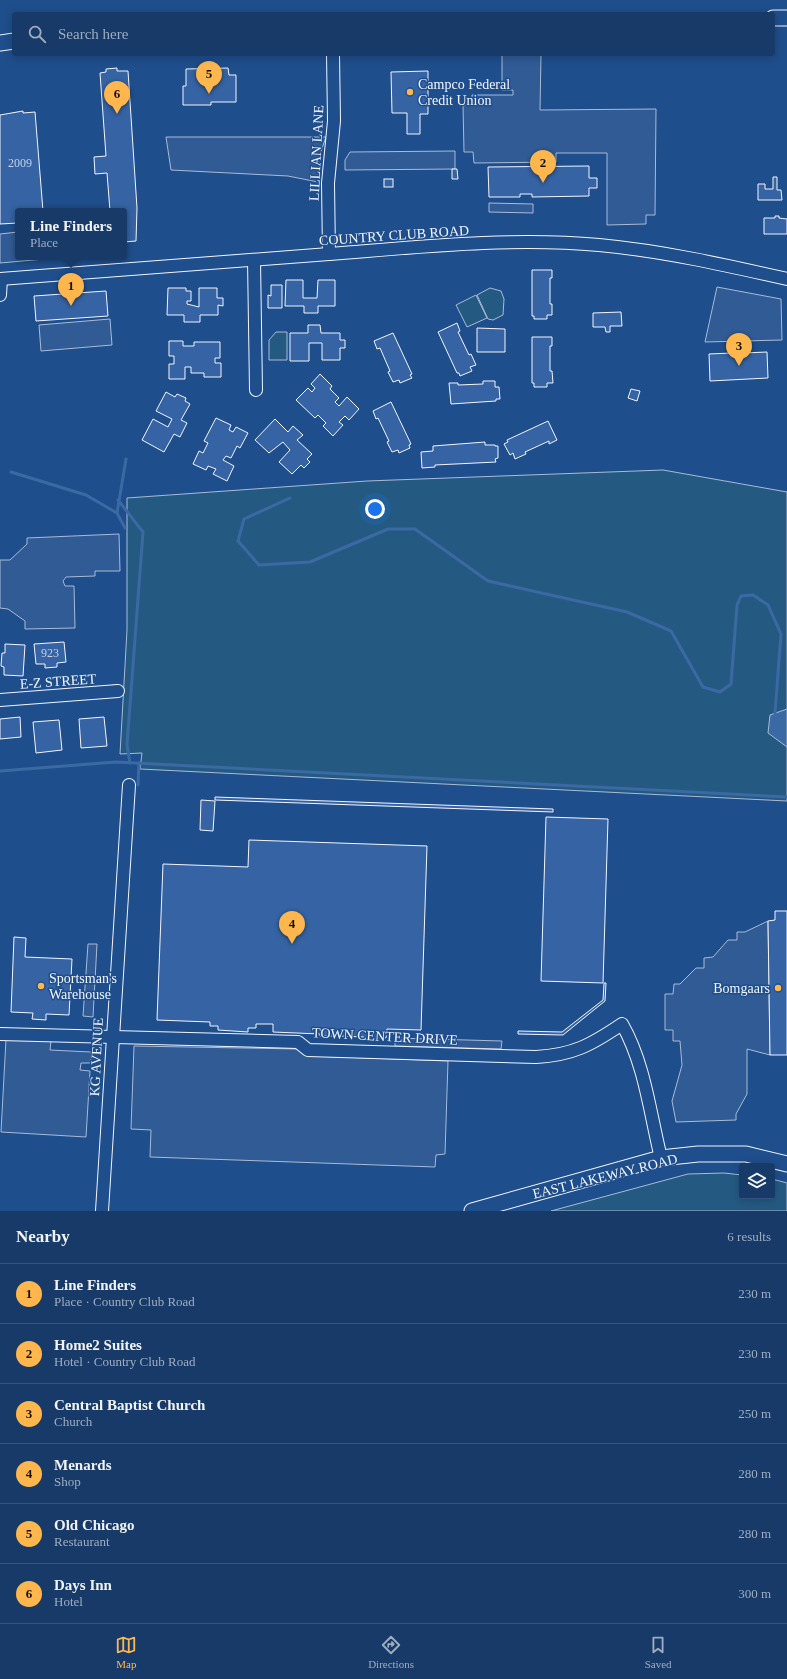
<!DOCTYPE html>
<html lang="en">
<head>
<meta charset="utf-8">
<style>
	body { margin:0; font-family:Georgia,serif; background:#244571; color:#f1f3f6 }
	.controls { position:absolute; right:12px; bottom:12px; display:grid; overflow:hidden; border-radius:4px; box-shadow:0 2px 10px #0003 }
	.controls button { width:36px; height:36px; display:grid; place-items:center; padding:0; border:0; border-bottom:1px solid #36547d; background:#173a69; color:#f1f3f6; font:20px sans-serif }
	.you { position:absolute; left:375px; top:509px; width:14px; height:14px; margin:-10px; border:3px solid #fff; border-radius:50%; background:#1a73e8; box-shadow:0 0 0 6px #1a73e833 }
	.badge { display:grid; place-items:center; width:26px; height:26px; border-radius:50%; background:#ffb74d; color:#111; font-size:13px; font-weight:700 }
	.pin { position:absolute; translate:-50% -33px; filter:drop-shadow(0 1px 2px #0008) }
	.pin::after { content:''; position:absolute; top:21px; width:14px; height:12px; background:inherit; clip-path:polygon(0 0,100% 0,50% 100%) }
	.popup { position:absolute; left:15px; top:208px; width:112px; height:52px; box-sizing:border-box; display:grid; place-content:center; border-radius:4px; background:#173a69; filter:drop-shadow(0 1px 3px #0005); font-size:13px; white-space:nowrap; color:#9eadc0 }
	.popup b { font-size:15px; color:#f1f3f6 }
	.popup::after { content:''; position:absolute; left:50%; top:100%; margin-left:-8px; border:8px solid transparent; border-top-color:#173a69 }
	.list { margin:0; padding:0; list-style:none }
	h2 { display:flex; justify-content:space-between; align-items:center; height:52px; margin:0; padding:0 16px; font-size:17px }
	h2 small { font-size:13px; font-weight:400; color:#9eadc0 }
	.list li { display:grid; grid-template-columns:26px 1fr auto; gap:12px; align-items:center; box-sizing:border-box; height:60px; padding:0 16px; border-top:1px solid #36547d }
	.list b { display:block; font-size:15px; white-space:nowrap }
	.list p { margin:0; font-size:13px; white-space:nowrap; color:#9eadc0 }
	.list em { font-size:13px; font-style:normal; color:#9eadc0 }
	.icon { flex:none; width:22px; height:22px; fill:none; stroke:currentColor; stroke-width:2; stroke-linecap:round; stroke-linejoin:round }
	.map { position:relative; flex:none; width:787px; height:1211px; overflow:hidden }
	.search { position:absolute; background:#173a69; box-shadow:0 2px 10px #0003; left:12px; right:12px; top:12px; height:44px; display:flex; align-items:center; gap:10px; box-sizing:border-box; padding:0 14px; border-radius:4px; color:#9eadc0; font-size:15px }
	.sheet { height:412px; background:#173a69 }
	nav { display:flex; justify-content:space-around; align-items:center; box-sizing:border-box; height:56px; border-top:1px solid #36547d; background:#173a69; font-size:11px; color:#9eadc0 }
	nav a { display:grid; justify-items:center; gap:2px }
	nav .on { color:#ffb74d }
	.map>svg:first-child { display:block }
	.green { fill:#245a82; stroke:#a8bbd7 }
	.parking { fill:#305b95; stroke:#a8bbd7 }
	.water { fill:#3b69a3; stroke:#a8bbd7 }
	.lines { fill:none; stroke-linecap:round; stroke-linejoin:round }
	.stream { stroke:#3b69a3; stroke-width:3 }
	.building { fill:#3563a3; stroke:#f2f6ff }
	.minor-casing { stroke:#f2f6ff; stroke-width:14 }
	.major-casing { stroke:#f2f6ff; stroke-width:17 }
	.minor { stroke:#1f4e8c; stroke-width:12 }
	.major { stroke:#1f4e8c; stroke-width:15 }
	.poi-dot { fill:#ffb74d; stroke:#1f4e8c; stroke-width:1.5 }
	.labels { text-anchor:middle; stroke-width:3; stroke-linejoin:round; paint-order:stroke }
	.number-label { font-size:12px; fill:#c3d1e8 }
	.poi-label { font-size:14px; fill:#f2f6ff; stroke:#1f4e8c; text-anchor:start }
	.street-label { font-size:14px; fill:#f2f6ff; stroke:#1f4e8c }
</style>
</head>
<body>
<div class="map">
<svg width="787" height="1211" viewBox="0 0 787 1211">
	<rect width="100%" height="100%" fill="#1f4e8c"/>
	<g class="green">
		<path d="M490,288L501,291L504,299L503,315L493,320L488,319L477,295Z"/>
		<path d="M476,295L487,318L467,327L456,305Z"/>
		<path d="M276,332H287V360H269V340Z"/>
		<path d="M663,470L787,492V801L140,769L142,753L120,754L127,630V498L367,481Z"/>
		<path d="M724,1173L742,1175V1196H772V1179L787,1183V1211H551L688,1174Z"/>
	</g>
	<g class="parking">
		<path d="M502,54H541L540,110L656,109L655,215H646V224L607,225V153H556V162L474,163L473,152H464L463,105H472V95H513V90H502Z"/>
		<path d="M166,137H326L319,157L318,182L288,176L171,170Z"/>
		<path d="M455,151V169L345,170V160L350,152Z"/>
		<path d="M489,203L533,204V213L489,212Z"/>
		<path d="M18,232V257L56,258L0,263V234Z"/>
		<path d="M717,287L781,299L782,340L705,342Z"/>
		<path d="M110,319L112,345L41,351L39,325Z"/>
		<path d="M119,534L120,571H95V576L66,577L63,581L65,586H74L75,628L25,629V621L8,609L0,608V560H10L27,544V538Z"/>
		<path d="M768,921L770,1055L747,1049V1094L736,1114V1120L676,1122L672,1101L682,1065L680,1041H673V1030H665V994H673L674,984H680L696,968H704V958L713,957L728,940H737V932H745Z"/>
		<path d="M88,944H97L93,1017L83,1016Z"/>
		<path d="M395,1038L502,1041L501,1049L395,1046Z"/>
		<path d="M6,1039L51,1041L50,1050L91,1052V1063H81L80,1070L90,1071L86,1137L1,1132Z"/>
		<path d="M134,1046L299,1049L313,1056L448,1061L445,1154L436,1155L435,1167L150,1157L151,1130L131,1129Z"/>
	</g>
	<path class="water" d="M787,709V747L768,733L770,715Z"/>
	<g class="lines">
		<g class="stream">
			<path d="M11,472L86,495L117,513L126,459"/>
			<path d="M290,498L244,519L238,541L259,565L310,562L388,529H415L488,581L627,612L671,631L703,687L720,692L731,684L737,605L741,596L753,595L768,605L781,634L775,713"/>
			<path d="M118,500L143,532L127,745L130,763"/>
			<path d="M117,513L125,528"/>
			<path d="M0,771L116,762L787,797"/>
			<path d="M138,785L139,763"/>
		</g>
	</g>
	<g class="building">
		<path d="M117,68V71H128L137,208L136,241L124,242V211H110L107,173L95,174L94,157L106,156L100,73L106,72V69Z"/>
		<path d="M228,68L229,75H236V102H211V105H183V86H186V69Z"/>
		<path d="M428,71V114H420V134H407V113H392L391,72Z"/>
		<path d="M23,111V113L35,112L43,211H18V223L0,224V115Z"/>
		<path d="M589,166V178H597V188H589V196L532,197V194H520V197H489L488,167Z"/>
		<path d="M452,169H457L458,179H452Z"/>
		<path d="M773,177H777V190H781L782,200H758V184H765V189H773Z"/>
		<rect x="384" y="179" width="9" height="8"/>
		<path d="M775,216H779V218L787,219V234H764V218H775Z"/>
		<path d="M532,270H552V278H550V304H552V315H547V319H534V316H532Z"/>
		<path d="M286,280H303V298H317L318,280H335V306H318V313H304V306H285Z"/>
		<path d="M271,285H282V308H268V295L271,296Z"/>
		<path d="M168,288H186V291H191V301H187V304L199,307V288H217V298H223V306L218,305V315H200V322H184V315H167Z"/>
		<path d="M106,291L108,316L36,321L34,296Z"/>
		<path d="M621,312L622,326H610V332H606L605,327H593V313Z"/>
		<path d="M457,323L460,331L458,332L469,355L471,354L476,365L470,367L472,371L460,376L459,373H457L438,332Z"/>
		<path d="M308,325H320L321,333H340V340H345V348H340V360H322V343H309V361H290V333H308Z"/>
		<path d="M477,328L505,329V352H477Z"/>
		<path d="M393,333L412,374L410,375L412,378L400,383L399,380L393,382L388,372L390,371L380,348L377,349L374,341Z"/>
		<path d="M532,337H552V346H550V371H552L553,383H547V387H534V383H532Z"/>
		<path d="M169,341H183V346H194V342H220V358H215V363H221V377H204V373H191V367H185V379H169V364H174V356H169Z"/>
		<path d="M731,342H744V353L767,352L768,378L710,381L709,354L732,353Z"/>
		<path d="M320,374L332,386L330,389L339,398L335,402L339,406L347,397L359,409L349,420L345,416L339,422L343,425L333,436L323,426L326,423L318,415L315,418L296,400L308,388L312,392L315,388L311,384Z"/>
		<path d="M483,381H495V387H499L500,399H496V401L451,404L449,383H458V385L483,384Z"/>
		<path d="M631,389L640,391L637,401L628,398Z"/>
		<path d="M166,392L175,397L177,394L186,398L185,401L190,404L181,420L187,423L180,437L174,434L164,452L142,440L153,419L168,427L172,419L156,411Z"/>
		<path d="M391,402L411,444L409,445L410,448L399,453L398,450L392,452L387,442L389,441L378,418L376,419L373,411Z"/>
		<path d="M216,418L231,425L229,430L233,432L236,427L248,433L240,448L237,446L231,458L226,456L223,460L234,466L227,481L213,474L216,469L208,466L206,470L193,464L199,451L203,453L208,443L204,441Z"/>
		<path d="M275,419L288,432L293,426L303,435L297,440L312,454L307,459L310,462L304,468L301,465L292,474L279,462L290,450L283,442L269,453L255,440Z"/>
		<path d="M548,421L557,440L549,444V441L525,452L526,454L515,459L513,453L510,455L504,444L508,442L507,440Z"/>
		<path d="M485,442V445H495V446H498V458L495,459L496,462L435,465V467L422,468L421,452L433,451V446Z"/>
		<path d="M64,642L66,662L57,663V667L45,668V664H36L34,644Z"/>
		<path d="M5,644L25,645L23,676L4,675V667L1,666L2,653H5Z"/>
		<path d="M20,717L21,737L0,739V719Z"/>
		<path d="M104,717L107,746L81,748L79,719Z"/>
		<path d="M59,720L62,750L36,753L33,722Z"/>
		<path d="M215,797L553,809V812L215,800Z"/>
		<path d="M201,800L215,801L213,831L200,830Z"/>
		<path d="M546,817L608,819L603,983L541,981Z"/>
		<path d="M249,840L427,846L421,1030L387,1029L386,1038L340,1036L335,1034V1036H320V1034L273,1032V1024H256V1028H248V1032L218,1030V1026H210V1022L157,1020L163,864L248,867Z"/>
		<path d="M775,911H787V1055H770L768,921L775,920Z"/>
		<path d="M14,937L26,938L25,957L72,959L69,1015L46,1014V1020L32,1019L33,1013L11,1012Z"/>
		<path d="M604,983H606L605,1001L563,1035L518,1034V1031L562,1032L603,1000Z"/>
	</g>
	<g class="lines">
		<defs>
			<g id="minor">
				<path d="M329,254L328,183L334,121L333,54"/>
				<path d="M254,260L256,390"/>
				<path d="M0,279C110,271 220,263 329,254C419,247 510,237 599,245C663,251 725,265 787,279"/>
				<path d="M0,295L1,279"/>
				<path d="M0,700L118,691"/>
				<path d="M0,1034L298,1042L308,1050L536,1057C573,1055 591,1045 622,1024C645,1064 650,1114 661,1158"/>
				<path d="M102,1211L129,785"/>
			</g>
			<g id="major">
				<path d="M773,18H787"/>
				<path d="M0,43L14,41"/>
				<path d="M472,1211L661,1158L698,1154H746L787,1164"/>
			</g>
		</defs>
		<use href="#minor" class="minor-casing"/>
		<use href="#major" class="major-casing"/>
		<use href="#minor" class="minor"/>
		<use href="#major" class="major"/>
	</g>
	<g class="poi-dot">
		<circle cx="410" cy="92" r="4"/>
		<circle cx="41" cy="986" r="4"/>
		<circle cx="778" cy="988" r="4"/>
	</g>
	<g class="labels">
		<g class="number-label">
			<text x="20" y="167">2009</text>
			<text x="50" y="657">923</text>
		</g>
		<g class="poi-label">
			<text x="418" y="89">Campco Federal<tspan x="418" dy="16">Credit Union</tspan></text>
			<text x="49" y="983">Sportsman's<tspan x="49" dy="16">Warehouse</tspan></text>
			<text x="770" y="993" text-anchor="end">Bomgaars</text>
		</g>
		<g class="street-label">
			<text transform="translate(316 153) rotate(-87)" y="5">LILLIAN LANE</text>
			<text transform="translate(394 235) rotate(-4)" y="5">COUNTRY CLUB ROAD</text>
			<text transform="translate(58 681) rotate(-4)" y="5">E-Z STREET</text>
			<text transform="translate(385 1036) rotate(3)" y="5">TOWN CENTER DRIVE</text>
			<text transform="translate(96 1057) rotate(-87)" y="5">KG AVENUE</text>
			<text transform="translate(605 1176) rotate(-14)" y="5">EAST LAKEWAY ROAD</text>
		</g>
	</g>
</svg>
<div class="controls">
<button><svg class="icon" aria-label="layers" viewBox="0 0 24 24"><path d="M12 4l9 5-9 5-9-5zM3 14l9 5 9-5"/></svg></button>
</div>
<div class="you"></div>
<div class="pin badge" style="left:71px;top:306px">1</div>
<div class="popup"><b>Line Finders</b>Place</div>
<div class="pin badge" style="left:543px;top:183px">2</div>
<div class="pin badge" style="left:739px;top:366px">3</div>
<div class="pin badge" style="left:292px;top:944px">4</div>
<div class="pin badge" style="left:209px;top:94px">5</div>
<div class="pin badge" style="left:117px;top:114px">6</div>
<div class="search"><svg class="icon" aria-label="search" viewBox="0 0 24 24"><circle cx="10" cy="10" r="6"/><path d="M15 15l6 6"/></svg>Search here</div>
</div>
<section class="sheet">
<h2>Nearby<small>6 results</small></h2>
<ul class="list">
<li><span class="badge">1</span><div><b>Line Finders</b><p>Place · Country Club Road</p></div><em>230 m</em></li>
<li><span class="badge">2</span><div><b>Home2 Suites</b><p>Hotel · Country Club Road</p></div><em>230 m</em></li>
<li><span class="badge">3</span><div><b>Central Baptist Church</b><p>Church</p></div><em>250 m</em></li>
<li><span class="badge">4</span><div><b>Menards</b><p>Shop</p></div><em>280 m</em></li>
<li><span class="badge">5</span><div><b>Old Chicago</b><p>Restaurant</p></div><em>280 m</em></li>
<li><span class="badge">6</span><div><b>Days Inn</b><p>Hotel</p></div><em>300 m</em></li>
</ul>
</section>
<nav>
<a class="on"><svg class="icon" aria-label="map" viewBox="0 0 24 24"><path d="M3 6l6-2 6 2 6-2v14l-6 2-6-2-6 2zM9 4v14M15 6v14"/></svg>Map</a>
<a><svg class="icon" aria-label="directions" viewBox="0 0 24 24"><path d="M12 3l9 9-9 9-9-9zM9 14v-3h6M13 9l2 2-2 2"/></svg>Directions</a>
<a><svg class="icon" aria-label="saved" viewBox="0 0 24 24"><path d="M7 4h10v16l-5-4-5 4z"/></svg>Saved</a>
</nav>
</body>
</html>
